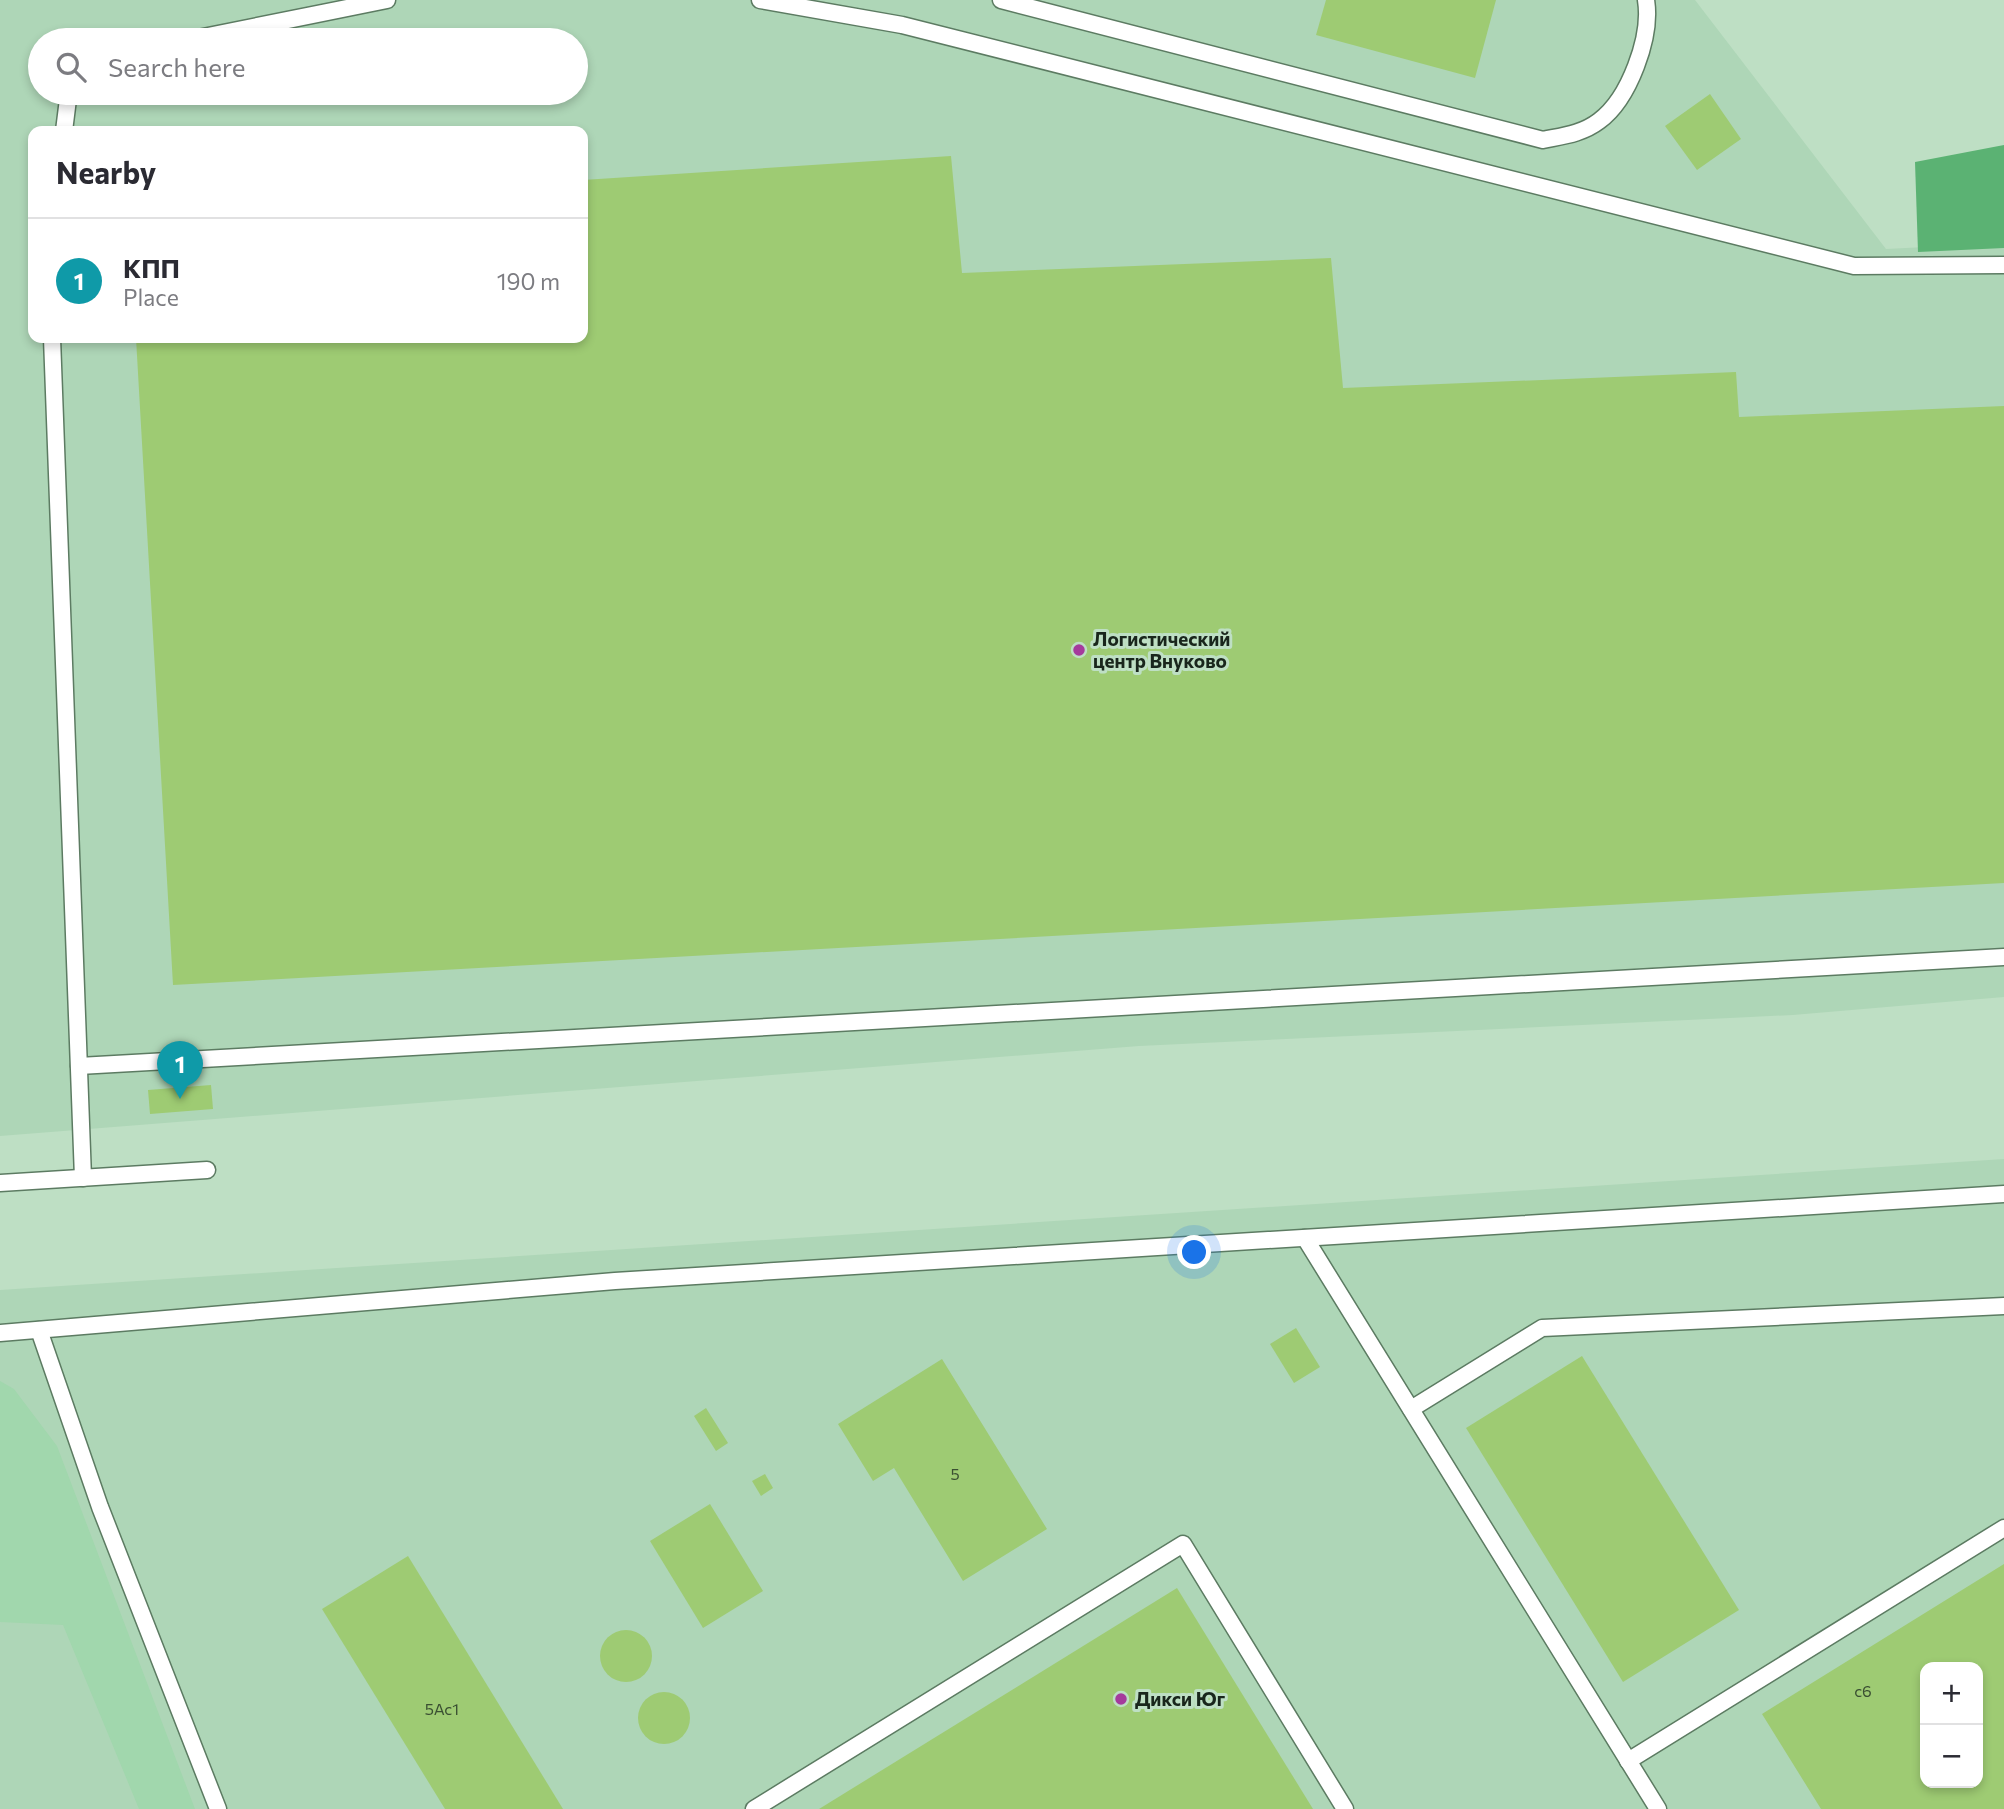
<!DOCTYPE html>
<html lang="en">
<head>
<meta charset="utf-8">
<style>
	body { margin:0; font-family:Commissioner,sans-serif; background:#f7f7f7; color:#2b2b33 }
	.controls { position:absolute; right:21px; bottom:21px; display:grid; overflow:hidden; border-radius:14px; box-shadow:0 4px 10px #0003 }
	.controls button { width:63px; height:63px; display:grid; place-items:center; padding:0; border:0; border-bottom:2px solid #e1e1e2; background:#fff; color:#2b2b33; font:35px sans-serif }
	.you { position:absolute; left:1195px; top:1253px; width:24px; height:24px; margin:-18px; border:5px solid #fff; border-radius:50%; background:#1a73e8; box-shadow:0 0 0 10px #1a73e833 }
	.badge { display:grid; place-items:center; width:46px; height:46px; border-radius:50%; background:#1a73e8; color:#fff; font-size:23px; font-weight:700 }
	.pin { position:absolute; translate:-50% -58px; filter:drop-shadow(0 2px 4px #0008) }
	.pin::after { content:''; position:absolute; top:37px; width:24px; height:21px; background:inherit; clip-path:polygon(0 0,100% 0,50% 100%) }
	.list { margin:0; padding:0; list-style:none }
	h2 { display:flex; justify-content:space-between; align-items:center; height:91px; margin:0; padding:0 28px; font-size:30px }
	h2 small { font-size:23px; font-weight:400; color:#7c7c81 }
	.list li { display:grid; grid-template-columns:46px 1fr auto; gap:21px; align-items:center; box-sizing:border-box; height:126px; padding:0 28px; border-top:2px solid #e1e1e2 }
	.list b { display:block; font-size:26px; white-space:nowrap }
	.list p { margin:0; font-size:23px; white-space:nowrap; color:#7c7c81 }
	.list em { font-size:23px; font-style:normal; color:#7c7c81 }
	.icon { flex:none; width:38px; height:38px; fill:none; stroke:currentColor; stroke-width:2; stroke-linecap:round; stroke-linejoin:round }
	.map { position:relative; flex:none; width:2004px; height:1809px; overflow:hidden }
	.search { position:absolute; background:#fff; box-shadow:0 4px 10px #0003; left:28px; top:28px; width:560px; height:77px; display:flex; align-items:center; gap:18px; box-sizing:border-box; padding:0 24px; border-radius:38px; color:#7c7c81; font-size:26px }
	.panel { position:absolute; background:#fff; box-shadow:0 4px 10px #0003; left:28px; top:126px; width:560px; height:217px; border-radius:14px }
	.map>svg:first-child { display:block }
	.built { fill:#aed6b7; fill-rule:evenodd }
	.green { fill:#a1d7ad }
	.forest { fill:#5bb273 }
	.building { fill:#9ecb73; fill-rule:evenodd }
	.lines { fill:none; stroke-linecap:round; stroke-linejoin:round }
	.service-casing { stroke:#5c7b62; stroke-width:19 }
	.service { stroke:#fff; stroke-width:16 }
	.poi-dot { fill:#a53b9c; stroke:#bedfc4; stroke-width:2.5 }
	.labels { text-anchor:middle; stroke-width:6; stroke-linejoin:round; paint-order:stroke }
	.number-label { font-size:16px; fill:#3a4f32 }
	.poi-label { font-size:19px; font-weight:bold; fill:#19261c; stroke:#bedfc4; text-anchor:start }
</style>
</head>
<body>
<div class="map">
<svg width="2004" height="1809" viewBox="0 0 2004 1809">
	<rect width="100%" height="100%" fill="#bedfc4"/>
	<g class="built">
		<path d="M0,0H1695L1886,249L2004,243V997L1793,1015L1139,1046L0,1136ZM40,40H576V93H40ZM33,131H583V338H33Z"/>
		<path d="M2004,1159V1809H0V1290ZM1925,1667H1978V1783H1925Z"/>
	</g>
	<path class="green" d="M0,1381L14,1389L57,1446L195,1809H139L63,1625L0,1622Z"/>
	<path class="forest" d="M2004,145V248L1918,252L1915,162Z"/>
	<g class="building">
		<path d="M1326,0H1496L1475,78L1316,35Z"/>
		<path d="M1710,94L1741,139L1697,170L1665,126Z"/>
		<path d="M951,156L962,273L1331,258L1343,388L1736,372L1739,417L2004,406V883L173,985L136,338H583V180Z"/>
		<path d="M211,1085L213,1109L150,1114L148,1090Z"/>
		<path d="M1296,1328L1320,1367L1294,1383L1270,1344Z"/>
		<path d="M1582,1356L1739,1610L1623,1682L1466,1428Z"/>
		<path d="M942,1359L1047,1529L963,1581L894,1468L873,1481L838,1424Z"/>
		<path d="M706,1408L728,1443L716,1451L694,1416Z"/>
		<path d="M765,1474L773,1488L761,1496L752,1481Z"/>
		<path d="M710,1504L763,1591L703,1628L650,1541Z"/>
		<path d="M408,1556L563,1809H445L322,1609Z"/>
		<path d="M2004,1564V1809H1821L1762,1714ZM1925,1667H1978V1783H1925Z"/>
		<path d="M1177,1588L1313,1809H819Z"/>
		<circle cx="626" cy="1656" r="26"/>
		<circle cx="664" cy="1718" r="26"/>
	</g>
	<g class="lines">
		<defs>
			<g id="service">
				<path d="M760,0L902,25L1854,266L2004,265"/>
				<path d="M1001,0L1543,140C1562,136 1582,134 1599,121C1629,99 1652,37 1646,0"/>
				<path d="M188,40L387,0"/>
				<path d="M64,131L68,99L72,93"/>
				<path d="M52,338L83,1178"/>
				<path d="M79,1066L2004,957"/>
				<path d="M0,1183L207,1170"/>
				<path d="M1305,1238L1658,1809"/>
				<path d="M39,1330L100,1507L218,1809"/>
				<path d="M0,1333L615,1281L2004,1194"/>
				<path d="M1411,1409L1542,1328L2004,1306"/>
				<path d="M1628,1761L2004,1528"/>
				<path d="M754,1809L1183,1544L1345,1809"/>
			</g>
		</defs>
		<use href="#service" class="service-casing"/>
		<use href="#service" class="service"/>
	</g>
	<g class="poi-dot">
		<circle cx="1079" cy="650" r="7"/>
		<circle cx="1121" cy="1699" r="7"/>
	</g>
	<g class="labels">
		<g class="number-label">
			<text x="955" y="1480">5</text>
			<text x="1863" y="1697">с6</text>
			<text x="442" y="1715">5Ас1</text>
		</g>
		<g class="poi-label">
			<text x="1093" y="646">Логистический<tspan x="1093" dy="22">центр Внуково</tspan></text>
			<text x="1135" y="1706">Дикси Юг</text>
		</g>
	</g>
</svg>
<div class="controls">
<button>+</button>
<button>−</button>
</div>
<div class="you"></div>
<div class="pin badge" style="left:180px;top:1099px;background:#0f9aa8">1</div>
<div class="search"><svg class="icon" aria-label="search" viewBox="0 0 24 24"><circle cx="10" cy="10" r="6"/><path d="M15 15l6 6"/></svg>Search here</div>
<section class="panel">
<h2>Nearby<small></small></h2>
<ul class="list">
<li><span class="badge" style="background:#0f9aa8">1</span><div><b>КПП</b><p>Place</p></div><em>190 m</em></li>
</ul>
</section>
</div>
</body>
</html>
